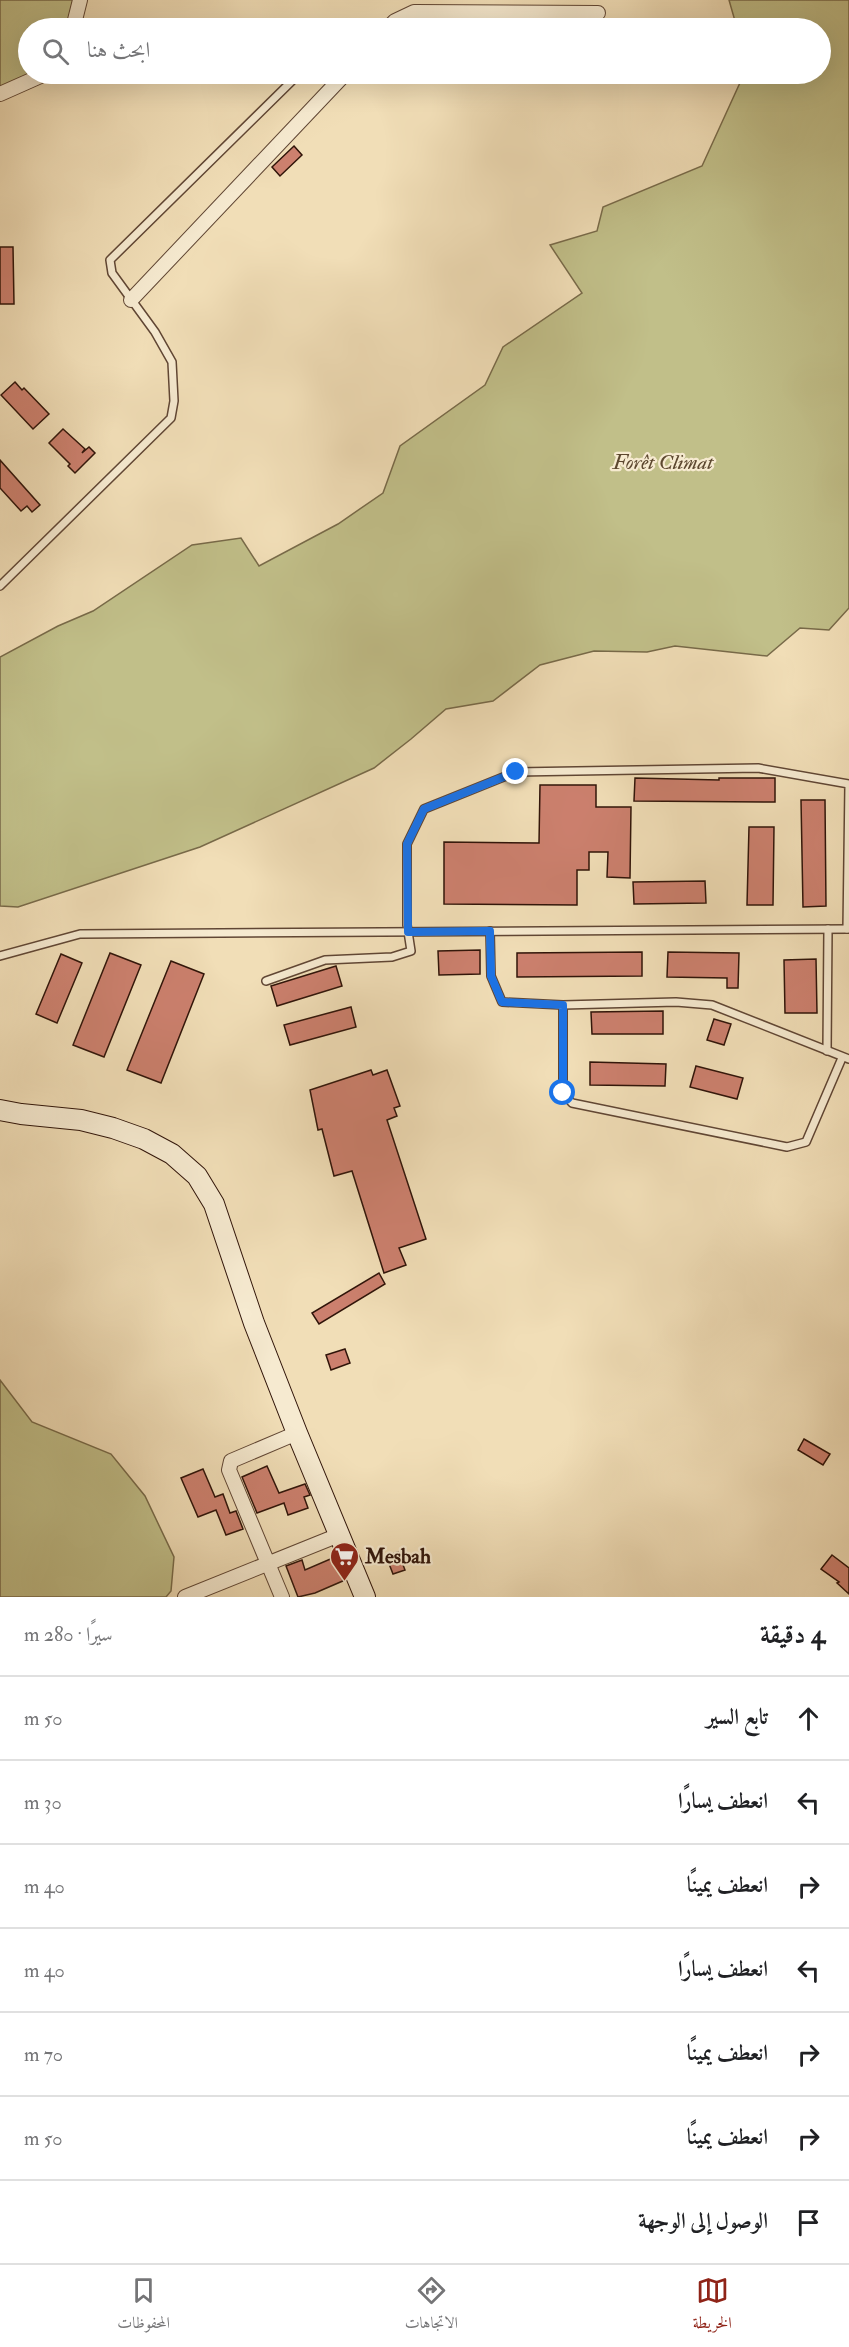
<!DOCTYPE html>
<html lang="ar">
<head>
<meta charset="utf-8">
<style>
	body { margin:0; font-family:"IM FELL Double Pica",Amiri,serif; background:#f6f6f6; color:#202124; direction:rtl }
	.stop { position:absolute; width:18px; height:18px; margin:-14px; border:4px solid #1a73e8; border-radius:50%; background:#fff }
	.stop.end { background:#1a73e8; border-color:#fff; box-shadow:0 2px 6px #0008 }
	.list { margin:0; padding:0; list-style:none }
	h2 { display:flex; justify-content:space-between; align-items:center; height:78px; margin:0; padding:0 24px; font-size:26px }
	h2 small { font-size:20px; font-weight:400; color:#757577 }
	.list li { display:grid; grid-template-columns:39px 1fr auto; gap:18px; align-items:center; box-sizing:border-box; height:84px; padding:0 24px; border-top:2px solid #e0e0e0 }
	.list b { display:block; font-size:22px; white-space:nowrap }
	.list em { font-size:20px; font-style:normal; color:#757577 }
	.icon { flex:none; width:33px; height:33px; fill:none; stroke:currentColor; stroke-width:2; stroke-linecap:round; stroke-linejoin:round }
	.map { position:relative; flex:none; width:849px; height:1597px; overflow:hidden; direction:ltr }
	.search { position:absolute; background:#fff; box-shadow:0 6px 24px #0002; left:18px; right:18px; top:18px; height:66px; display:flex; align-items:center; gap:15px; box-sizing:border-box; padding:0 21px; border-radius:33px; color:#757577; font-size:22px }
	.sheet { height:666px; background:#fff }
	nav { display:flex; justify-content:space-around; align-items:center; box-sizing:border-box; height:84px; border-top:2px solid #e0e0e0; background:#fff; font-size:16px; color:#757577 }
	nav a { display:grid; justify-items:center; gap:3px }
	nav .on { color:#8f2418 }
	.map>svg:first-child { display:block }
	.green { fill:#c1bf89; stroke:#786a49; stroke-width:1.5 }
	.building { fill:#cc806e; stroke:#301409; stroke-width:1.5 }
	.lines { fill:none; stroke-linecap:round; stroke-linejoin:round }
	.service-casing { stroke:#604634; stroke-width:10 }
	.minor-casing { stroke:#604634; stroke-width:16 }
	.secondary-casing { stroke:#301409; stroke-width:22 }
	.service { stroke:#f6ead0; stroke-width:7 }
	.minor { stroke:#f6ead0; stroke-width:14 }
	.secondary { stroke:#f6ead0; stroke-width:20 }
	.route { stroke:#1a73e8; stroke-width:8 }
	.labels { text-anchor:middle; stroke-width:4.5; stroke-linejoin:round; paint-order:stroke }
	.park-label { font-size:21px; font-style:italic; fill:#5c472f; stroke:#f6ead0 }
	.poi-label { font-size:21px; font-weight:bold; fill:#301409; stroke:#f6ead0; text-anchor:start }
</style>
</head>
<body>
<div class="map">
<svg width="849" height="1597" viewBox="0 0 849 1597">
	<rect width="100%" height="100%" fill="#f1deb7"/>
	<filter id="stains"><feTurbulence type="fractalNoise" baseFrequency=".00333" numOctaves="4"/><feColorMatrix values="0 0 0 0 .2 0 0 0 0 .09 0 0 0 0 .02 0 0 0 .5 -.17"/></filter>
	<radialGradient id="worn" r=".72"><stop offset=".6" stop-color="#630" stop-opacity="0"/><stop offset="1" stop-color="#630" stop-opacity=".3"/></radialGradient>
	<g class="green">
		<path d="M0,0H74L66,28H28V74H35L0,89Z"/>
		<path d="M729,0H849V608L829,630L800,628L767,656L675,646L647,652L594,651L540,665L493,701L446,709L411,739L374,768L200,847L18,907L0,906V657L58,626L93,611L192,545L241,538L259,566L338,524L383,493L400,446L485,385L503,347L582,293L550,245L597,231L603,207L702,166L744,74H820V28H737Z"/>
		<path d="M0,1380L32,1422L111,1454L145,1496L174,1557L171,1591L166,1597H0Z"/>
	</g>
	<g class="building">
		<path d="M294,146L302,155L280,176L272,167Z"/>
		<path d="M0,247H13L14,304H0Z"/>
		<path d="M15,382L22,390L24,388L49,414L33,429L1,395Z"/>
		<path d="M63,429L85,449L82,453L89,447L95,453L75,473L68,466L70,464L49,443Z"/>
		<path d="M0,460L40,505L32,512L27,506L21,511L0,488Z"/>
		<path d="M635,778L719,780V778H775V802L634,801Z"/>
		<path d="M540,785H596V807H631L630,878L607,877L608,852H589V870H577V905L444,904V842L539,843Z"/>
		<path d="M801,800H825L826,906L803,907Z"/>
		<path d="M749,827H774L773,905H747Z"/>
		<path d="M705,881L706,903L634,904L633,882Z"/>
		<path d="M480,950V974L439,975L438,951Z"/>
		<path d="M642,952V976L517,977V953Z"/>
		<path d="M668,952L739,953L738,988H727V978L667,977Z"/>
		<path d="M110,953L141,965L104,1057L73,1045Z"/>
		<path d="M61,954L82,963L57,1023L36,1014Z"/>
		<path d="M816,959L817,1013H785L784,960Z"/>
		<path d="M171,961L204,974L161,1083L127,1070Z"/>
		<path d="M336,966L342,986L277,1006L271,986Z"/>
		<path d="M351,1007L356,1027L290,1045L284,1025Z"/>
		<path d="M663,1011V1034H592L591,1012Z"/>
		<path d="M714,1019L731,1024L724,1045L707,1040Z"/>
		<path d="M590,1062L666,1064L665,1086L590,1085Z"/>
		<path d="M696,1066L743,1078L737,1099L690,1087Z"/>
		<path d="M371,1070L373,1075L387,1070L400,1106L394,1108L397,1116L387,1120L426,1239L399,1248L406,1265L384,1273L352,1171L334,1176L322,1129L318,1130L310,1090Z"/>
		<path d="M379,1273L385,1284L319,1324L312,1313Z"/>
		<path d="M345,1349L350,1363L331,1370L326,1355Z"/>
		<path d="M804,1439L830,1454L823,1465L798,1450Z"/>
		<path d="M267,1466L279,1493L305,1484L310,1495L304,1497L308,1508L288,1515L284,1503L257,1513L242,1477Z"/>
		<path d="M203,1469L215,1497L223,1494L230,1513L236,1511L243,1529L226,1535L216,1510L198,1517L181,1478Z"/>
		<path d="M398,1552L405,1570L393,1574L386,1556Z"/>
		<path d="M832,1555L849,1568V1594L837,1583L839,1582L821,1569Z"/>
		<path d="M335,1557L345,1580L315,1593L298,1597L286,1566L302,1560L305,1570Z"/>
	</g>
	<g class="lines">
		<defs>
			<g id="service">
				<path d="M0,586L171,418L174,401L172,362L155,332L112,273L110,260L299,74"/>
				<path d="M490,931L491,976L502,1002L563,1005L676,1002L712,1005L849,1059"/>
				<path d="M0,956L80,934L849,929"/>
				<path d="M266,981L325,960L392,957L411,951L407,925V844L424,809L516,772L758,768L849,784L847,929"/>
				<path d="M563,1005V1093L572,1103L787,1147L806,1142L842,1058"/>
				<path d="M827,1051L828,929"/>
			</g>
			<g id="minor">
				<path d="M73,28L80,0"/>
				<path d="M388,28L395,21L414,12L598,13"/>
				<path d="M0,94L45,74"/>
				<path d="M131,300L345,74"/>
				<path d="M185,1597L339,1535"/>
				<path d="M282,1597L229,1470L231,1461L297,1433"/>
			</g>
			<path id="secondary" d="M0,1110L21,1114L81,1120L113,1128L144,1139L172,1154L197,1176L214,1204L254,1323L297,1433L365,1597"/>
		</defs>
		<use href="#service" class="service-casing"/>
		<use href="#minor" class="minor-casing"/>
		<use href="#secondary" class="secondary-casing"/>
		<use href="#service" class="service"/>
		<use href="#minor" class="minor"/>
		<use href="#secondary" class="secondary"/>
	</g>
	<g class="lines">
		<path class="route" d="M516,772L424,809L407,844L408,932L490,931L491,976L502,1002L563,1005V1093"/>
	</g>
	<defs>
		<symbol id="supermarket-pin" viewBox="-11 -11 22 30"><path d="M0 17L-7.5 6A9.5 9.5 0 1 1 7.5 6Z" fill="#8f2418" stroke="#f6ead0"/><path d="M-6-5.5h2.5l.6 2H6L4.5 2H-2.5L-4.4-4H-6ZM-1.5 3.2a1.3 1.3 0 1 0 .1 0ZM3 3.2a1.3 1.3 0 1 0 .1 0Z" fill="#fff"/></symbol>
	</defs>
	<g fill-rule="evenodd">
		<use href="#supermarket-pin" x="328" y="1540" width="33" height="45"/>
	</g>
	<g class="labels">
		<g class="park-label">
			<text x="663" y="469">Forêt Climat</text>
		</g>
		<g class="poi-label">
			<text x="365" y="1563">Mesbah</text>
		</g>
	</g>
	<rect width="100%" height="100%" filter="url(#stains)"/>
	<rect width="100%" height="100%" fill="url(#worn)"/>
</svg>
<div class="stop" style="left:563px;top:1093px"></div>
<div class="stop end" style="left:516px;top:772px"></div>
<div class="search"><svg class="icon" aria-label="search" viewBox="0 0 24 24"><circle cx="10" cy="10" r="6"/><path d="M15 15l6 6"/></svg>ابحث هنا</div>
</div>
<section class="sheet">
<h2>4 دقيقة<small>سيرًا · 280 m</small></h2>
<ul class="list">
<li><svg class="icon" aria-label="ahead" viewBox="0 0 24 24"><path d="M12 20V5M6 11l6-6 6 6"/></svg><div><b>تابع السير</b></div><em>50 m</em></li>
<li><svg class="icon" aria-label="left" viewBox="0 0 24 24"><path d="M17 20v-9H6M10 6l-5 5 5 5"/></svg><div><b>انعطف يسارًا</b></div><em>30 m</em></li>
<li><svg class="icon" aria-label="right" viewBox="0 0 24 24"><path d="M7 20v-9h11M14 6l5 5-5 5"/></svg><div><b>انعطف يمينًا</b></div><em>40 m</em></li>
<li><svg class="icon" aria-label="left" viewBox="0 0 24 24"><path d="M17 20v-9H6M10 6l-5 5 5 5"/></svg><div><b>انعطف يسارًا</b></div><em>40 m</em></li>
<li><svg class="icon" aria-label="right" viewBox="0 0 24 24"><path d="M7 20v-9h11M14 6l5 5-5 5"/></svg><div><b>انعطف يمينًا</b></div><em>70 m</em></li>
<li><svg class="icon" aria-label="right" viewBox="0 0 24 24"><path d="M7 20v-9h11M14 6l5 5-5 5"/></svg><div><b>انعطف يمينًا</b></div><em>50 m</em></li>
<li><svg class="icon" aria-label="arrive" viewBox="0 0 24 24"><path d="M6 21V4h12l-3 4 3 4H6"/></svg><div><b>الوصول إلى الوجهة</b></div></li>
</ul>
</section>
<nav>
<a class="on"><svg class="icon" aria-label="map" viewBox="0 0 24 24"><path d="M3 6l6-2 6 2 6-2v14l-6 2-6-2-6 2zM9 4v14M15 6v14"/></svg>الخريطة</a>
<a><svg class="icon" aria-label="directions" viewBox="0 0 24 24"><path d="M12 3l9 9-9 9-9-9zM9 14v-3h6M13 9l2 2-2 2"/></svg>الاتجاهات</a>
<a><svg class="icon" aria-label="saved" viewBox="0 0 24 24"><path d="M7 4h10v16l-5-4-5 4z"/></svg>المحفوظات</a>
</nav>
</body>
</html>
